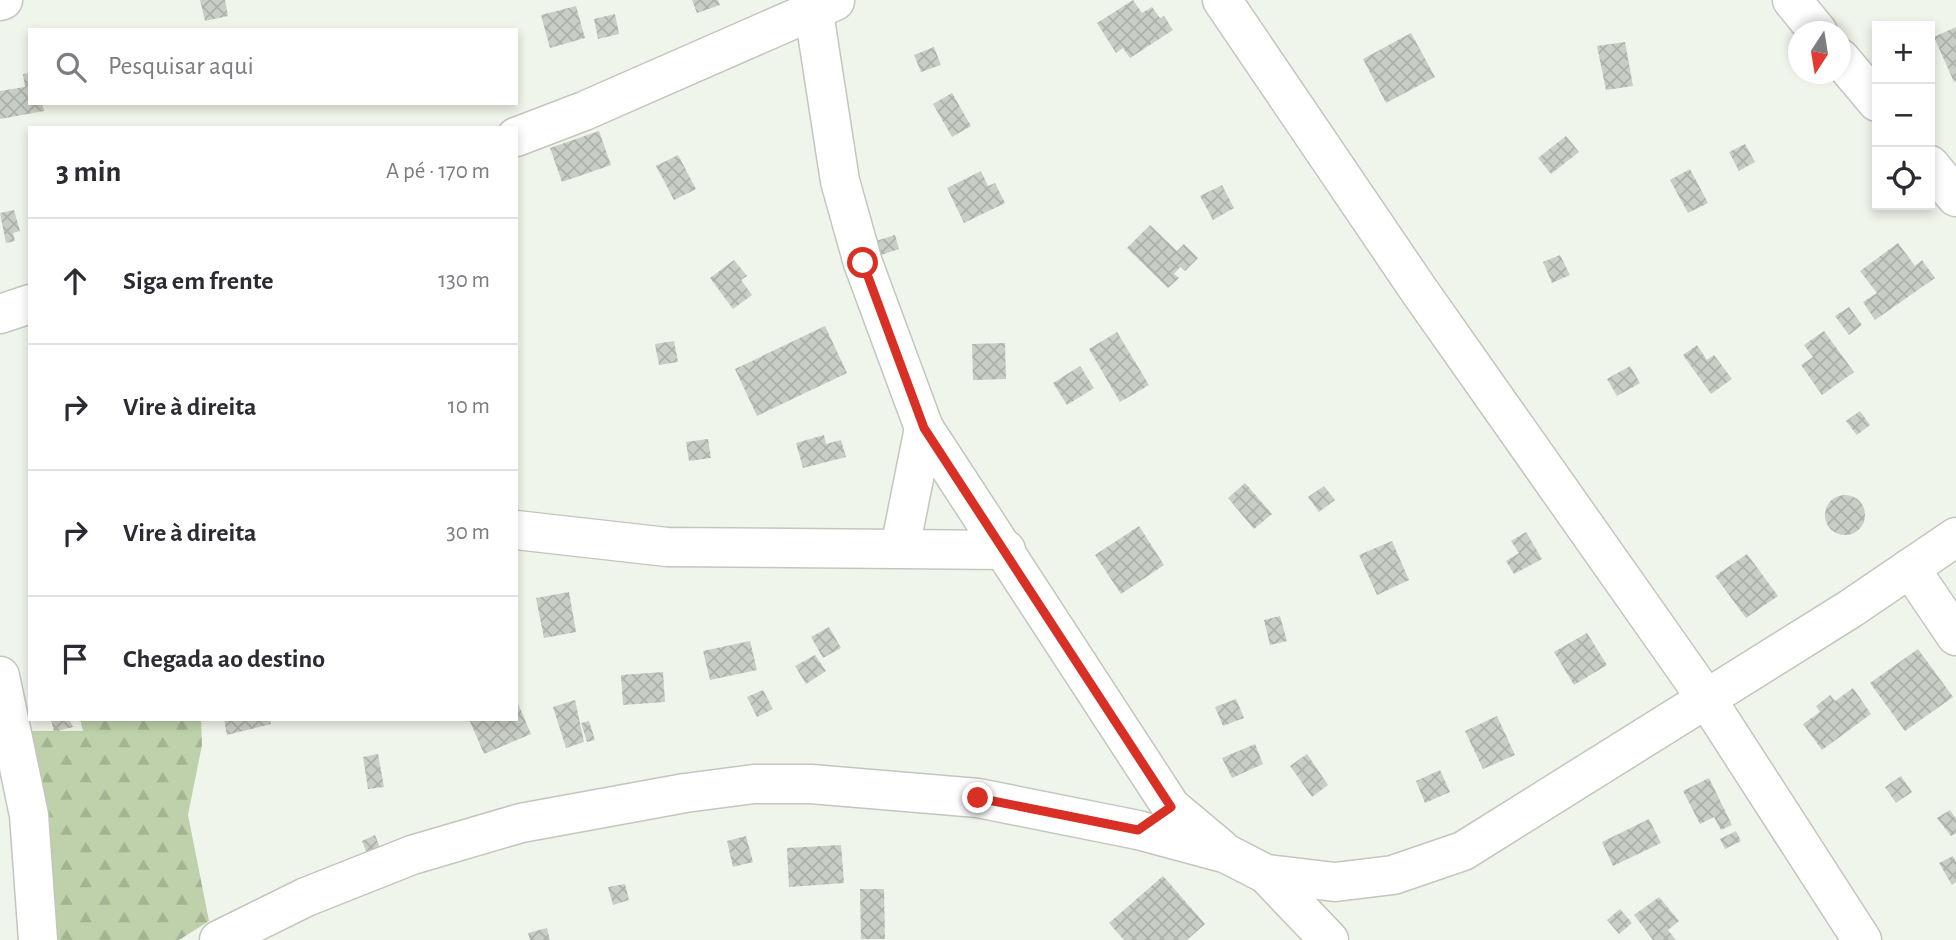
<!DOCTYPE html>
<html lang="pt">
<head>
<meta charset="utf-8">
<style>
	body { margin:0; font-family:"Alegreya Sans",sans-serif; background:#f2f2f3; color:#2b2b33 }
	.controls { position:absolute; right:21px; top:21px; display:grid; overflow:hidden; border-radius:0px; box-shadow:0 4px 10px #0003 }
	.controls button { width:63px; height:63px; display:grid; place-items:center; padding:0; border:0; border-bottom:2px solid #e1e1e2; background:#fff; color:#2b2b33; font:35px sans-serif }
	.compass { position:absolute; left:1788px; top:21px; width:63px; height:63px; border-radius:50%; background:#fff; box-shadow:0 4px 10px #0003; rotate:192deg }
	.stop { position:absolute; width:21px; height:21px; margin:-16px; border:5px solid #d93025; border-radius:50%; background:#fff }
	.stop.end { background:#d93025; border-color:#fff; box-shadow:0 2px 7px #0008 }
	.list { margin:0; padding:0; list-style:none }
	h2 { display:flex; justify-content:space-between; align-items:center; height:91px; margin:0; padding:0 28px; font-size:30px }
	h2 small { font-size:23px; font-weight:400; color:#7c7c81 }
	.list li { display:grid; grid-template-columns:46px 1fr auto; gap:21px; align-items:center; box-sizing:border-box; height:126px; padding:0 28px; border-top:2px solid #e1e1e2 }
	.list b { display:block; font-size:26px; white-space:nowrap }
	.list em { font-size:23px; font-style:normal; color:#7c7c81 }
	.icon { flex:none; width:38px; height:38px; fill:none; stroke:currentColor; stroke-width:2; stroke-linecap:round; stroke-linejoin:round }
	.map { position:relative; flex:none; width:1956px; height:940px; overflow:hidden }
	.search { position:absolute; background:#fff; box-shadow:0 4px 10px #0003; left:28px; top:28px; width:490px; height:77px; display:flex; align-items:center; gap:18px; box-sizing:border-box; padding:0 24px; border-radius:0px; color:#7c7c81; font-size:26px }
	.panel { position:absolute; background:#fff; box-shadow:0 4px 10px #0003; left:28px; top:126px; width:490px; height:595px; border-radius:0px }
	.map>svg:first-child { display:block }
	.forest { fill:url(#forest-firs) }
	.building { fill:url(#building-cross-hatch) }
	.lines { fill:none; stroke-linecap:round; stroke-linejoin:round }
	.minor-casing { stroke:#c2c7be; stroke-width:41 }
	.minor { stroke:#fff; stroke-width:38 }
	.route { stroke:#d93025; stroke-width:9 }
</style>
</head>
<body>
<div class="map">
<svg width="1956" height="940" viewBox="0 0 1956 940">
	<defs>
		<pattern id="forest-firs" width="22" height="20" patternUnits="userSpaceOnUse" patternTransform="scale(1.75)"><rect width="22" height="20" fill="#bed1aa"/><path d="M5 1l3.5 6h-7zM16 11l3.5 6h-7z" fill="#a4b492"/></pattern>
		<pattern id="building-cross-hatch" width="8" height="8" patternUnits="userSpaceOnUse" patternTransform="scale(1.75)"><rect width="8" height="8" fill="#c9cec4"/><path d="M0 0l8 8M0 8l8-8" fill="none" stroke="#adb1a9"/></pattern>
	</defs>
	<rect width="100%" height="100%" fill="#f0f5eb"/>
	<path class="forest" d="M80,719H201L202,745L188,815L209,921L179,940H51L28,731H83Z"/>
	<g class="building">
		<path d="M200,0H225L228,16L205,21Z"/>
		<path d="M692,0H718L720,5L697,13Z"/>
		<path d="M1133,0L1142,13L1152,7L1160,18L1164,16L1173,30L1130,58L1123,48L1116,53L1097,23Z"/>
		<path d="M576,6L585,38L550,48L541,15Z"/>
		<path d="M615,14L619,34L598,39L594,19Z"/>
		<path d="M1956,27V81L1954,82L1934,37Z"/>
		<path d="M1411,33L1435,77L1386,103L1363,59Z"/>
		<path d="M1625,42L1633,86L1606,90L1597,46Z"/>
		<path d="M934,47L941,65L921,72L914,55Z"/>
		<path d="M30,73V103H42L44,111L0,119V91L25,87L23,74Z"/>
		<path d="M952,93L971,126L952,137L933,104Z"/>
		<path d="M599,131L611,165L562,182L550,148Z"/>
		<path d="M1566,136L1579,152L1551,174L1538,158Z"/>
		<path d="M1745,144L1755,162L1739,171L1729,152Z"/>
		<path d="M678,155L696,189L674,200L656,166Z"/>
		<path d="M1690,169L1708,203L1688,213L1670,180Z"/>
		<path d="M981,171L988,186L995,183L1005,203L964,223L947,188Z"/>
		<path d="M1222,185L1234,208L1213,220L1200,196Z"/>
		<path d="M14,210L20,231L13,233L15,241L6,243L0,213Z"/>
		<path d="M1150,225L1177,251L1184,244L1198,258L1185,271L1180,267L1174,274L1179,278L1168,288L1127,248Z"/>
		<path d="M895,235L899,249L881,255L876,241Z"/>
		<path d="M1898,243L1915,266L1922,260L1935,278L1875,320L1863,302L1877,293L1860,271Z"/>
		<path d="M1560,255L1570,275L1552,283L1543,262Z"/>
		<path d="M734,260L747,276L741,280L752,295L733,309L710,278Z"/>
		<path d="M1849,307L1862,325L1849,335L1835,316Z"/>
		<path d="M825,326L847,373L757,416L735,369Z"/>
		<path d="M1824,331L1854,372L1822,395L1801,365L1813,357L1804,345Z"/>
		<path d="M1117,332L1149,385L1120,402L1089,349Z"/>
		<path d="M674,341L678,362L659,365L655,344Z"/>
		<path d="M1005,343L1006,379L973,380L972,344Z"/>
		<path d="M1697,345L1707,360L1714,355L1732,379L1711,394L1683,355Z"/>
		<path d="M1080,366L1094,388L1067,405L1053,383Z"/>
		<path d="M1630,366L1640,383L1617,396L1607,379Z"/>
		<path d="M1860,411L1870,425L1857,435L1846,421Z"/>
		<path d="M824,435L826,444L841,440L846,457L803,468L796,443Z"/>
		<path d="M708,439L711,458L689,461L686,442Z"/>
		<path d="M1245,483L1272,514L1254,529L1228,498Z"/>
		<path d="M1324,486L1335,500L1319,512L1308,497Z"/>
		<circle cx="1845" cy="515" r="20"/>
		<path d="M1139,526L1164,565L1121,594L1095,555Z"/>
		<path d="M1526,532L1542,559L1514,574L1506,561L1519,553L1511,541Z"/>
		<path d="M1392,541L1409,580L1377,595L1359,555Z"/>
		<path d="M1747,554L1778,596L1746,618L1715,576Z"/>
		<path d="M569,592L576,632L544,638L536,598Z"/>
		<path d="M1280,616L1287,641L1270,645L1264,620Z"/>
		<path d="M829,627L841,648L823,658L811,637Z"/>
		<path d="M1587,633L1607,665L1574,685L1554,652Z"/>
		<path d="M750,641L757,670L710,680L703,651Z"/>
		<path d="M1918,649L1953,697L1905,731L1870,683Z"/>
		<path d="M815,655L826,671L806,684L795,666Z"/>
		<path d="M663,672L665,702L623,705L621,675Z"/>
		<path d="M1853,688L1871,714L1822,750L1803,724L1820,712L1816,706L1830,695L1835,701Z"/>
		<path d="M763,690L773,709L757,717L747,697Z"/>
		<path d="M516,699L531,734L484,754L469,719H516Z"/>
		<path d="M1236,699L1244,718L1223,726L1215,707Z"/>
		<path d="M575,700L584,742L566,748L553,707Z"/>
		<path d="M1497,716L1515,755L1483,769L1465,731Z"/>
		<path d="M51,719H69L73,727L54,732Z"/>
		<path d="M224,719H270L271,724L227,735Z"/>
		<path d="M589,721L595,740L587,742L581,723Z"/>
		<path d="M1255,744L1263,764L1232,778L1222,758Z"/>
		<path d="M378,754L384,787L368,789L363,757Z"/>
		<path d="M1307,754L1328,785L1312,797L1290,766Z"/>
		<path d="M1440,770L1450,792L1425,803L1416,781Z"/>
		<path d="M1901,776L1912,792L1896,803L1885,787Z"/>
		<path d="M1709,778L1732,825L1721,830L1714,817L1700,824L1683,791Z"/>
		<path d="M1950,810L1956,819V833L1951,836L1937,818Z"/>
		<path d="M1649,819L1661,843L1613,866L1602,842Z"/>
		<path d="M1736,831L1741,841L1725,849L1720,839Z"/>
		<path d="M375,835L382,853L369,859L362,841Z"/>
		<path d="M746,836L753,862L733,867L727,841Z"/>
		<path d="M841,845L844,883L789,887L787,848Z"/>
		<path d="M1953,856L1956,862V882L1952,885L1939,863Z"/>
		<path d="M1163,876L1205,924L1187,940H1124L1109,923Z"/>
		<path d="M625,884L629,900L613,905L608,887Z"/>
		<path d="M860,889H884L885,939H861Z"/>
		<path d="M1659,897L1679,921L1668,930L1676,940H1653L1634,915Z"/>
		<path d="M1620,909L1632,923L1619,934L1607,920Z"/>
		<path d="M547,928L550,940H530L528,933Z"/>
	</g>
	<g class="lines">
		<defs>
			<g id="minor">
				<path d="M812,0L840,181L863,263L924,428L1171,807L1220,848"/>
				<path d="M1222,0L1418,289L1706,698L1862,940"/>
				<path d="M1792,0L1818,32"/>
				<path d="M0,1L3,0"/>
				<path d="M1840,58L1877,102"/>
				<path d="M516,137L584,111L835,1"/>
				<path d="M1930,165L1956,197"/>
				<path d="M0,314L30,304"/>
				<path d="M516,530L667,547L1006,550"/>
				<path d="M900,548L924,428"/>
				<path d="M1910,568L1956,636"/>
				<path d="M0,676L29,815L38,940"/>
				<path d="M1266,874L1329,940"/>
				<path d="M219,940L306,897L412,855L521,823L685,793L754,784H811L978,798L1138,830L1227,854L1266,874L1335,882L1393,875L1463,851L1850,609L1956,537"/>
			</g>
		</defs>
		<use href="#minor" class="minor-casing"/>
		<use href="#minor" class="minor"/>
	</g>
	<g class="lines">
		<path class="route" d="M863,263L924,428L1171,807L1138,830L978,798"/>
	</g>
</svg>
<div class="controls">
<button>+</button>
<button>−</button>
<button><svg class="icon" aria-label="locate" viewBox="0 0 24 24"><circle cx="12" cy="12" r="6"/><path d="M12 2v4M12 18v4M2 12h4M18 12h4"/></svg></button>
</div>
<svg class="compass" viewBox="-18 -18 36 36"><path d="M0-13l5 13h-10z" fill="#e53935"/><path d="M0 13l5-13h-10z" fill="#7c7c81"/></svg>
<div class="stop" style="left:863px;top:263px"></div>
<div class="stop end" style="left:978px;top:798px"></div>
<div class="search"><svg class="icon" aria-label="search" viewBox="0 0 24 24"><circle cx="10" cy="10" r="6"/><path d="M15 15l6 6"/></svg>Pesquisar aqui</div>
<section class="panel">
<h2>3 min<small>A pé · 170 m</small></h2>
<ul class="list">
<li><svg class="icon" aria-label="ahead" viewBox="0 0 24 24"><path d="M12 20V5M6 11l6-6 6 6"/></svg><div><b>Siga em frente</b></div><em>130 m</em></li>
<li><svg class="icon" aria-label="right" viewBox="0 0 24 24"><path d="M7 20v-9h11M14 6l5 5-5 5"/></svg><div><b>Vire à direita</b></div><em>10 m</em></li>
<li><svg class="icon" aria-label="right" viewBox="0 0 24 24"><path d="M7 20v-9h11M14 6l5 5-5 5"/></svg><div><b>Vire à direita</b></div><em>30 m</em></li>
<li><svg class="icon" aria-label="arrive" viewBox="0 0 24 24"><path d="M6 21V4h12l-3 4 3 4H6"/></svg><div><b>Chegada ao destino</b></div></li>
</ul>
</section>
</div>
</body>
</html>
